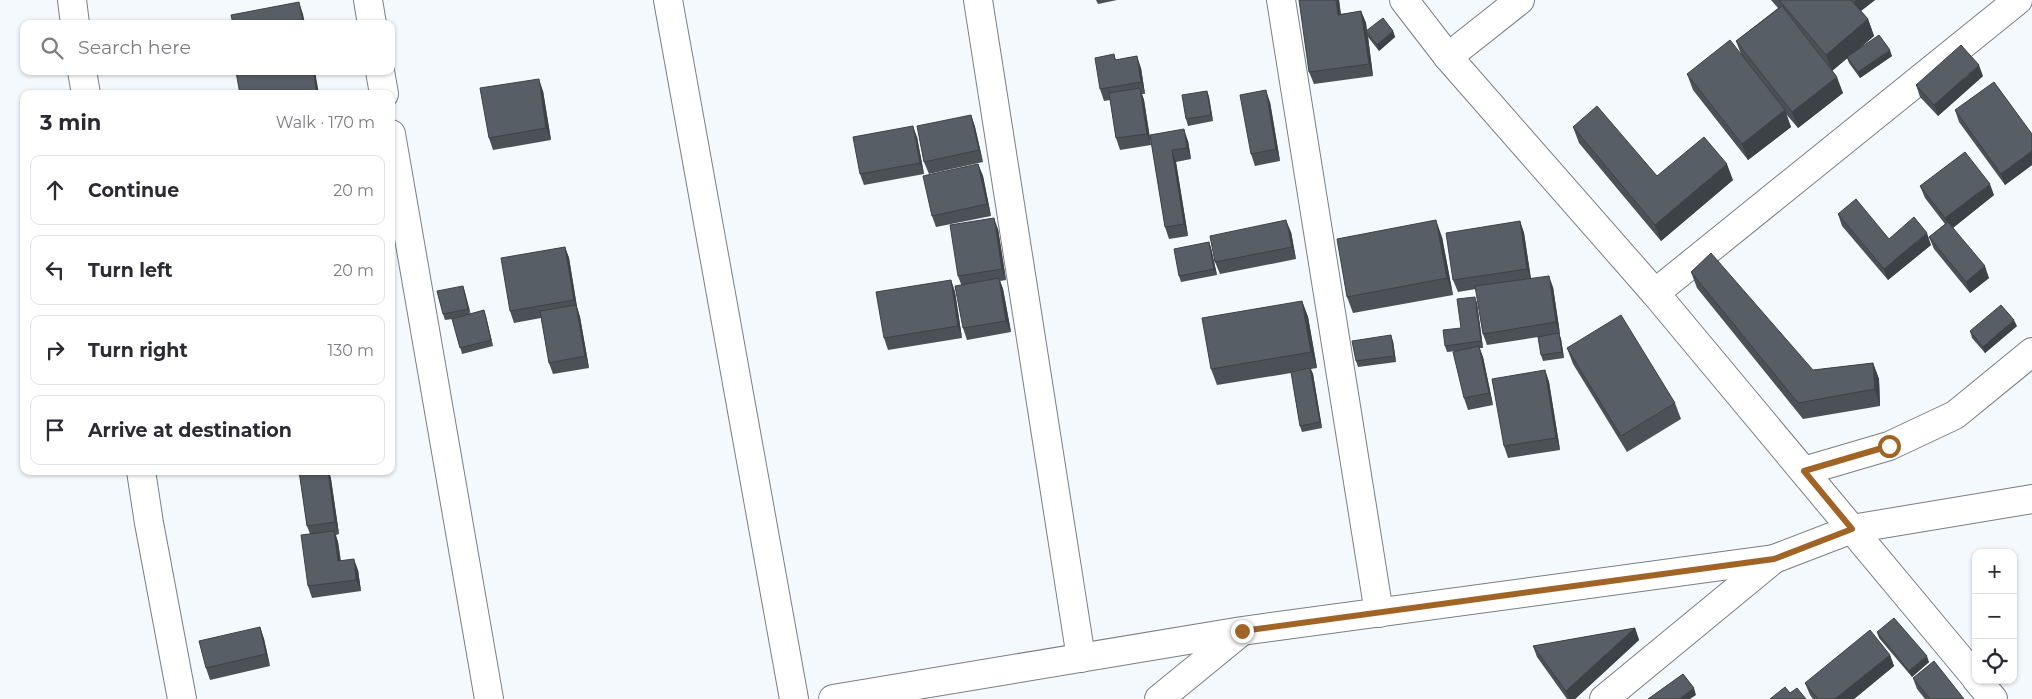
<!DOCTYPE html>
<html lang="en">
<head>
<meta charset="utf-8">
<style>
	body { margin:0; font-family:Montserrat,sans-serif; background:#f7f7f7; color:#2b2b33 }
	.controls { position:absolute; right:15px; bottom:15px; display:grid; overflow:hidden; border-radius:10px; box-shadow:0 1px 4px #0004 }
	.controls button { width:45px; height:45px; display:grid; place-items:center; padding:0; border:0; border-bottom:1px solid #e1e1e2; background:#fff; color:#2b2b33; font:25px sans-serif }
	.stop { position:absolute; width:15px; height:15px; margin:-11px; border:4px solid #a06427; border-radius:50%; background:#fff }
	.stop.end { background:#a06427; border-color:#fff; box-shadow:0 1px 5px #0008 }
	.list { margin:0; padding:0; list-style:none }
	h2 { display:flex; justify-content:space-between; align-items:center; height:65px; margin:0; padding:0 20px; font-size:21px }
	h2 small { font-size:16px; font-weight:400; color:#7c7c81 }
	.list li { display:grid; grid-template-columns:32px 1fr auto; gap:15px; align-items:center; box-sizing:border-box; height:70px; margin:0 10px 10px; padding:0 10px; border:1px solid #e1e1e2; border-radius:10px }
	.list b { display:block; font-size:19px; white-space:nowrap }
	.list em { font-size:16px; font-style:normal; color:#7c7c81 }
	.icon { flex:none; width:28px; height:28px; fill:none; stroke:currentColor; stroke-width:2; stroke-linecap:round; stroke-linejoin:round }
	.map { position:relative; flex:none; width:2032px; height:699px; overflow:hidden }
	.search { position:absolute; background:#fff; box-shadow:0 1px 4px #0004; left:20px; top:20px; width:375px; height:55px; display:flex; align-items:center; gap:12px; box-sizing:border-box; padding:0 18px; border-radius:10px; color:#7c7c81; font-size:19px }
	.panel { position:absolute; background:#fff; box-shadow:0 1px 4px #0004; left:20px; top:90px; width:375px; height:385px; border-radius:10px }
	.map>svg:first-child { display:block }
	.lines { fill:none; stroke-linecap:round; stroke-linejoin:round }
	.street-casing { stroke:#777f85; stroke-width:30 }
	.street { stroke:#fff; stroke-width:28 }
	.wall { fill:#4b5157 }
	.shaded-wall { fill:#3d4247 }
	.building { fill:#575e65; stroke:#3d4247 }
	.route { stroke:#a06427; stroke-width:6 }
</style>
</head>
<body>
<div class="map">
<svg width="2032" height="699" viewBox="0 0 2032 699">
	<rect width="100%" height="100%" fill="#f4f9fe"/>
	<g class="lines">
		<defs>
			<g id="street">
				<path d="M72,0L75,24"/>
				<path d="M368,0L372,24"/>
				<path d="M668,0L794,699"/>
				<path d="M978,0L1081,658"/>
				<path d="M1281,0L1379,613"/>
				<path d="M1404,0L1448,57L1655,293L1976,678"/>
				<path d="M1448,57L1520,0"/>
				<path d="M82,71L86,94"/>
				<path d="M380,71L384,94"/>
				<path d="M391,134L489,699"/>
				<path d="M1655,293L2018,0"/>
				<path d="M141,471L149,523L182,699"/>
				<path d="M1804,471L1889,446L1955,415L2032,352"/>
				<path d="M1977,680L1993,699"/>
				<path d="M833,699L1242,631L1774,559L1852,529L2032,499"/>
				<path d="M1159,699L1241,632"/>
				<path d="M1604,699L1774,559"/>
			</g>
		</defs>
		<use href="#street" class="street-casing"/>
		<use href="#street" class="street"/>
	</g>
	<g class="wall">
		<path d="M1096,0H1117L1098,4Z"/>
		<path d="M1339,0L1341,14L1361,11L1366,23L1367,30L1393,31L1395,37L1379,51L1368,37L1373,76L1314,84L1309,72Z"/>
		<path d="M1771,0H1875L1861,11L1868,19L1874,36L1859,49L1892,56L1860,78L1849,63L1847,58L1832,71L1843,93L1798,128L1786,114L1791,127L1748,160L1693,90L1687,74L1741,54L1736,41L1778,8Z"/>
		<path d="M1114,54L1116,60L1141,68L1145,94H1142L1144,100L1151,145L1120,150L1116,138L1110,100L1104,101L1100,89Z"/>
		<path d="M1983,76L1938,116L1920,97L1916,85Z"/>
		<path d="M543,91L551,140L493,150L489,138Z"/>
		<path d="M1207,91L1209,97L1213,121L1188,126L1186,119Z"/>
		<path d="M1270,102L1280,161L1255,166L1251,154Z"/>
		<path d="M1955,110L2032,134V165L2005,185L1959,122Z"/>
		<path d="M971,115L975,127L983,162L929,174L924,162Z"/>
		<path d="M1573,127L1657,176L1733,180L1661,241L1579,143Z"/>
		<path d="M1150,135L1188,141L1191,159L1176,162L1188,236L1169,239L1165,227Z"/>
		<path d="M917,137L924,174L864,185L860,174Z"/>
		<path d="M978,164L983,176L991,216L936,227L932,216Z"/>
		<path d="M1920,186L1994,195L1953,228L1989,278L1970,293L1934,249L1929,237L1945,224L1925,198Z"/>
		<path d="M1838,214L1889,239L1931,245L1888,280L1842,226Z"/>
		<path d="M1520,221L1524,233L1531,278L1553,287L1560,334H1559L1561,339L1564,358L1543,361L1541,355L1538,337L1487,345L1483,334L1476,289L1458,292L1453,280Z"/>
		<path d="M998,229L1006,280L1000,281L1003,289L1011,332L967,340L963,328L961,284L958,276Z"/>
		<path d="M1291,232L1296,259L1220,274L1215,262Z"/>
		<path d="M1442,237L1453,295L1353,313L1347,297Z"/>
		<path d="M1209,242L1211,248L1217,275L1181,282L1179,276Z"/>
		<path d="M565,247L569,258L577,307L580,317L589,368L553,374L549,363L541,318L514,323L510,311Z"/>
		<path d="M1691,272L1813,370L1873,363L1879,379L1880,406L1803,419L1697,288Z"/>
		<path d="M951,280L955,292L962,338L888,350L884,338Z"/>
		<path d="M463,286L470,314L484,310L493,346L462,354L453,319L445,320L443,314Z"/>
		<path d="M1302,301L1308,317L1317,368L1311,369L1313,374L1322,428L1302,432L1300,426L1291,373L1217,385L1211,369Z"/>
		<path d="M1477,303L1483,348H1479L1483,357L1493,405L1468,410L1464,398L1457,351L1447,352L1445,346L1461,328Z"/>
		<path d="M2017,326L1985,353L1972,338L1970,331Z"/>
		<path d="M1393,341L1396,362L1358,367L1356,361Z"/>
		<path d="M1567,348L1675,403L1681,419L1627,452L1573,364Z"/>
		<path d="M1545,370L1549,382L1560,450L1508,458L1504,446Z"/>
		<path d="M299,471H329L331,479L339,534L336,535L338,542L341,561L358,570L361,591L312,598L308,586L310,534L307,526Z"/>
		<path d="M260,627L264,639L270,666L210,680L206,668Z"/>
		<path d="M1635,628L1639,640L1575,699H1567L1537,657L1533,646Z"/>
		<path d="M1877,632L1929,662L1912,677L1879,638Z"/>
		<path d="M1890,655L1894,666L1854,699H1813L1810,695L1805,683Z"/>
		<path d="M1913,678L1964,699H1925L1917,689Z"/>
	</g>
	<g class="shaded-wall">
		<path d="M1336,0H1339L1342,26L1338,15Z"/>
		<path d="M1856,0H1875L1858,13L1854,2Z"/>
		<path d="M299,2L303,14L305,24H303Z"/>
		<path d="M1361,11L1366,23L1367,33L1366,31L1368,37L1373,76L1369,64Z"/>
		<path d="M1868,19L1874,36L1832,71L1826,55Z"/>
		<path d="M1393,31L1395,37L1379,51L1377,45Z"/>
		<path d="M1890,50L1892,56L1860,78L1858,72Z"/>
		<path d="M1137,56L1141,68L1145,94L1141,82Z"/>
		<path d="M1979,65L1983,76L1938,116L1934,105Z"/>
		<path d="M313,71H315L319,94H317Z"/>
		<path d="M1837,77L1843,93L1798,128L1792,112Z"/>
		<path d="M539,79L543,91L551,140L546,128Z"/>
		<path d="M1140,88L1144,100L1151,145L1147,134Z"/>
		<path d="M1266,90L1270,102L1280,161L1276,149Z"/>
		<path d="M1207,91L1209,97L1213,121L1211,115Z"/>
		<path d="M1785,110L1791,127L1748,160L1742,144Z"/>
		<path d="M971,115L975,127L983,162L979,150Z"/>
		<path d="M913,126L917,137L924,174L920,163Z"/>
		<path d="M1184,129L1188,141L1191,159L1187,148Z"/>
		<path d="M1172,150L1176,162L1188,236L1184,224Z"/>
		<path d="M2032,151V165L2005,185L2001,174Z"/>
		<path d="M978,164L983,176L991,216L987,204Z"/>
		<path d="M1727,164L1733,180L1661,241L1655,225Z"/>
		<path d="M1990,184L1994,195L1950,230L1945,218Z"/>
		<path d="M994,218L998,229L1006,280L1002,269Z"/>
		<path d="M1286,220L1291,232L1296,259L1292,247Z"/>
		<path d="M1436,220L1442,237L1453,295L1447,278Z"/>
		<path d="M1520,221L1524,233L1531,281L1527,269Z"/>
		<path d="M1927,233L1931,245L1888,280L1884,269Z"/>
		<path d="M1209,242L1211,248L1217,275L1214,269Z"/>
		<path d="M565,247L569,258L577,307L580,317L589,368L585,356L577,310L574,300Z"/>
		<path d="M1985,266L1989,278L1970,293L1966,282Z"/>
		<path d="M1549,276L1553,287L1560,334L1556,322Z"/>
		<path d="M999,278L1003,289L1011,332L1006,321Z"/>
		<path d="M951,280L955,292L962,338L958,326Z"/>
		<path d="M463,286L465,292L471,315L468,309Z"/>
		<path d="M1475,297L1477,303L1483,348L1481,341Z"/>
		<path d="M1302,301L1308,317L1317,368L1311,352Z"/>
		<path d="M484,310L486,316L493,346L491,340Z"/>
		<path d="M2014,320L2017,326L1985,353L1983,347Z"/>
		<path d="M1559,333L1561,339L1564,358L1562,352Z"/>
		<path d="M1391,335L1393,341L1396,362L1394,356Z"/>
		<path d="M1479,346L1483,357L1493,405L1489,393Z"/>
		<path d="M1873,363L1879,379L1880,406L1875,389Z"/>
		<path d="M1310,368L1313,374L1322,428L1320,422Z"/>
		<path d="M1545,370L1549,382L1560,450L1556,438Z"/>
		<path d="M328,471H329L331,479L339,534L335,522Z"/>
		<path d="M334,531L338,542L342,573L338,561Z"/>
		<path d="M354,559L358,570L361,591L356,580Z"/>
		<path d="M260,627L264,639L270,666L266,654Z"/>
		<path d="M1635,628L1639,640L1575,699H1569L1566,691Z"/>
		<path d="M1890,655L1894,666L1854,699H1835Z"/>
		<path d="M1927,656L1929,662L1912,677L1909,671Z"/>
		<path d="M1694,688L1696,695L1690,699H1679Z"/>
	</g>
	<g class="building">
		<path d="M1299,0H1336L1338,15L1361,11L1369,64L1309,72Z"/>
		<path d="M1779,0H1851L1868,19L1826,55Z"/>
		<path d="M299,2L303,24H233L231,15Z"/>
		<path d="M1782,6L1837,77L1792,112L1736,41Z"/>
		<path d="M1383,18L1393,31L1377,45L1366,31Z"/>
		<path d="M1879,35L1890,50L1858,72L1847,57Z"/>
		<path d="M1730,40L1785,110L1742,144L1687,74Z"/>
		<path d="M1961,45L1979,65L1934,105L1916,85Z"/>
		<path d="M1114,54L1115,60L1137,56L1141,82L1100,89L1095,58Z"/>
		<path d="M242,71H313L317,94H240L236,72Z"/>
		<path d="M539,79L546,128L489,138L480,88Z"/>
		<path d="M1994,82L2032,134V151L2001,174L1955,110Z"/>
		<path d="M1140,88L1147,134L1116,138L1109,93Z"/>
		<path d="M1266,90L1276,149L1251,154L1240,95Z"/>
		<path d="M1207,91L1211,115L1186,119L1182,95Z"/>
		<path d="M1597,106L1657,176L1704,137L1727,164L1655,225L1573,127Z"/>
		<path d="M971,115L979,150L924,162L917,126Z"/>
		<path d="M913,126L920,163L860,174L853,137Z"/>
		<path d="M1184,129L1187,148L1172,150L1184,224L1165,227L1150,135Z"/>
		<path d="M1965,152L1990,184L1945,218L1920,186Z"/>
		<path d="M978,164L987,204L932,216L923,176Z"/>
		<path d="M1856,199L1889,239L1914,217L1927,233L1884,269L1838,214Z"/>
		<path d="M994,218L1002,269L958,276L950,225Z"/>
		<path d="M1286,220L1292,247L1215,262L1210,236Z"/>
		<path d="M1436,220L1447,278L1347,297L1337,239Z"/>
		<path d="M1520,221L1527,269L1453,280L1446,233Z"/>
		<path d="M1948,222L1985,266L1966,282L1929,237Z"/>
		<path d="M1209,242L1214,269L1179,276L1174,249Z"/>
		<path d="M565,247L574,300L510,311L501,258Z"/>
		<path d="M1711,253L1813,370L1873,363L1875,389L1798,403L1691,272Z"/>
		<path d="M1549,276L1556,322L1483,334L1475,286Z"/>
		<path d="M999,278L1006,321L963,328L955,286Z"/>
		<path d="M951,280L958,326L884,338L876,292Z"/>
		<path d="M463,286L468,309L443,314L437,291Z"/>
		<path d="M1475,297L1481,341L1445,346L1443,330L1461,328L1457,299Z"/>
		<path d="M1302,301L1311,352L1211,369L1202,318Z"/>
		<path d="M576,305L585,356L549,363L540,311Z"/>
		<path d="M2001,305L2014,320L1983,347L1970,331Z"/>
		<path d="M484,310L491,340L460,348L452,319Z"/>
		<path d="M1621,315L1675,403L1621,436L1567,348Z"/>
		<path d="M1559,333L1562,352L1541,355L1538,337Z"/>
		<path d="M1391,335L1394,356L1356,361L1352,341Z"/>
		<path d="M1479,346L1489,393L1464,398L1453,352Z"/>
		<path d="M1310,368L1320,422L1300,426L1291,372Z"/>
		<path d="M1545,370L1556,438L1504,446L1492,379Z"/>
		<path d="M299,471H328L335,522L307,526Z"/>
		<path d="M334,531L338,561L354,559L356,580L308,586L301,535Z"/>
		<path d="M1894,618L1927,656L1909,671L1877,632Z"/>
		<path d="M260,627L266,654L206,668L199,641Z"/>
		<path d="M1635,628L1566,691L1533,646Z"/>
		<path d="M1870,630L1890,655L1835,699H1818L1805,683Z"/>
		<path d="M1934,661L1964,699H1930L1913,678Z"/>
		<path d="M1683,674L1694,688L1679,699H1648Z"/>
		<path d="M1785,687L1790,693L1797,688L1806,699H1770Z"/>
	</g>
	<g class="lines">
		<path class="route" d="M1242,631L1774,559L1852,529L1804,471L1889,446"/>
	</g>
</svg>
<div class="controls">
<button>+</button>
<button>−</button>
<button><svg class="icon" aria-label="locate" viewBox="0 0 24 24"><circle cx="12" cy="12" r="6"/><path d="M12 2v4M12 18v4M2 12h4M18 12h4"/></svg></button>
</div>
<div class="stop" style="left:1889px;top:446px"></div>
<div class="stop end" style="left:1242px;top:631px"></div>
<div class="search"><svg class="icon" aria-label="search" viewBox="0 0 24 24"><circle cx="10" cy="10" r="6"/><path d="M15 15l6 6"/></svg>Search here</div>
<section class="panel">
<h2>3 min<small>Walk · 170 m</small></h2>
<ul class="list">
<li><svg class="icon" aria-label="ahead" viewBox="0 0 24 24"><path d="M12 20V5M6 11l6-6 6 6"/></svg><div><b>Continue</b></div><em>20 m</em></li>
<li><svg class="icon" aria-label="left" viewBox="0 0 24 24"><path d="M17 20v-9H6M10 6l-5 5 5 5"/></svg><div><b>Turn left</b></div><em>20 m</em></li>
<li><svg class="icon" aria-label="right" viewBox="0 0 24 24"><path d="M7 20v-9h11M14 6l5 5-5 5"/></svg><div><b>Turn right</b></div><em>130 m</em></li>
<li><svg class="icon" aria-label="arrive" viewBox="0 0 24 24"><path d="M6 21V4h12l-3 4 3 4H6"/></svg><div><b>Arrive at destination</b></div></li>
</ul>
</section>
</div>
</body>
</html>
